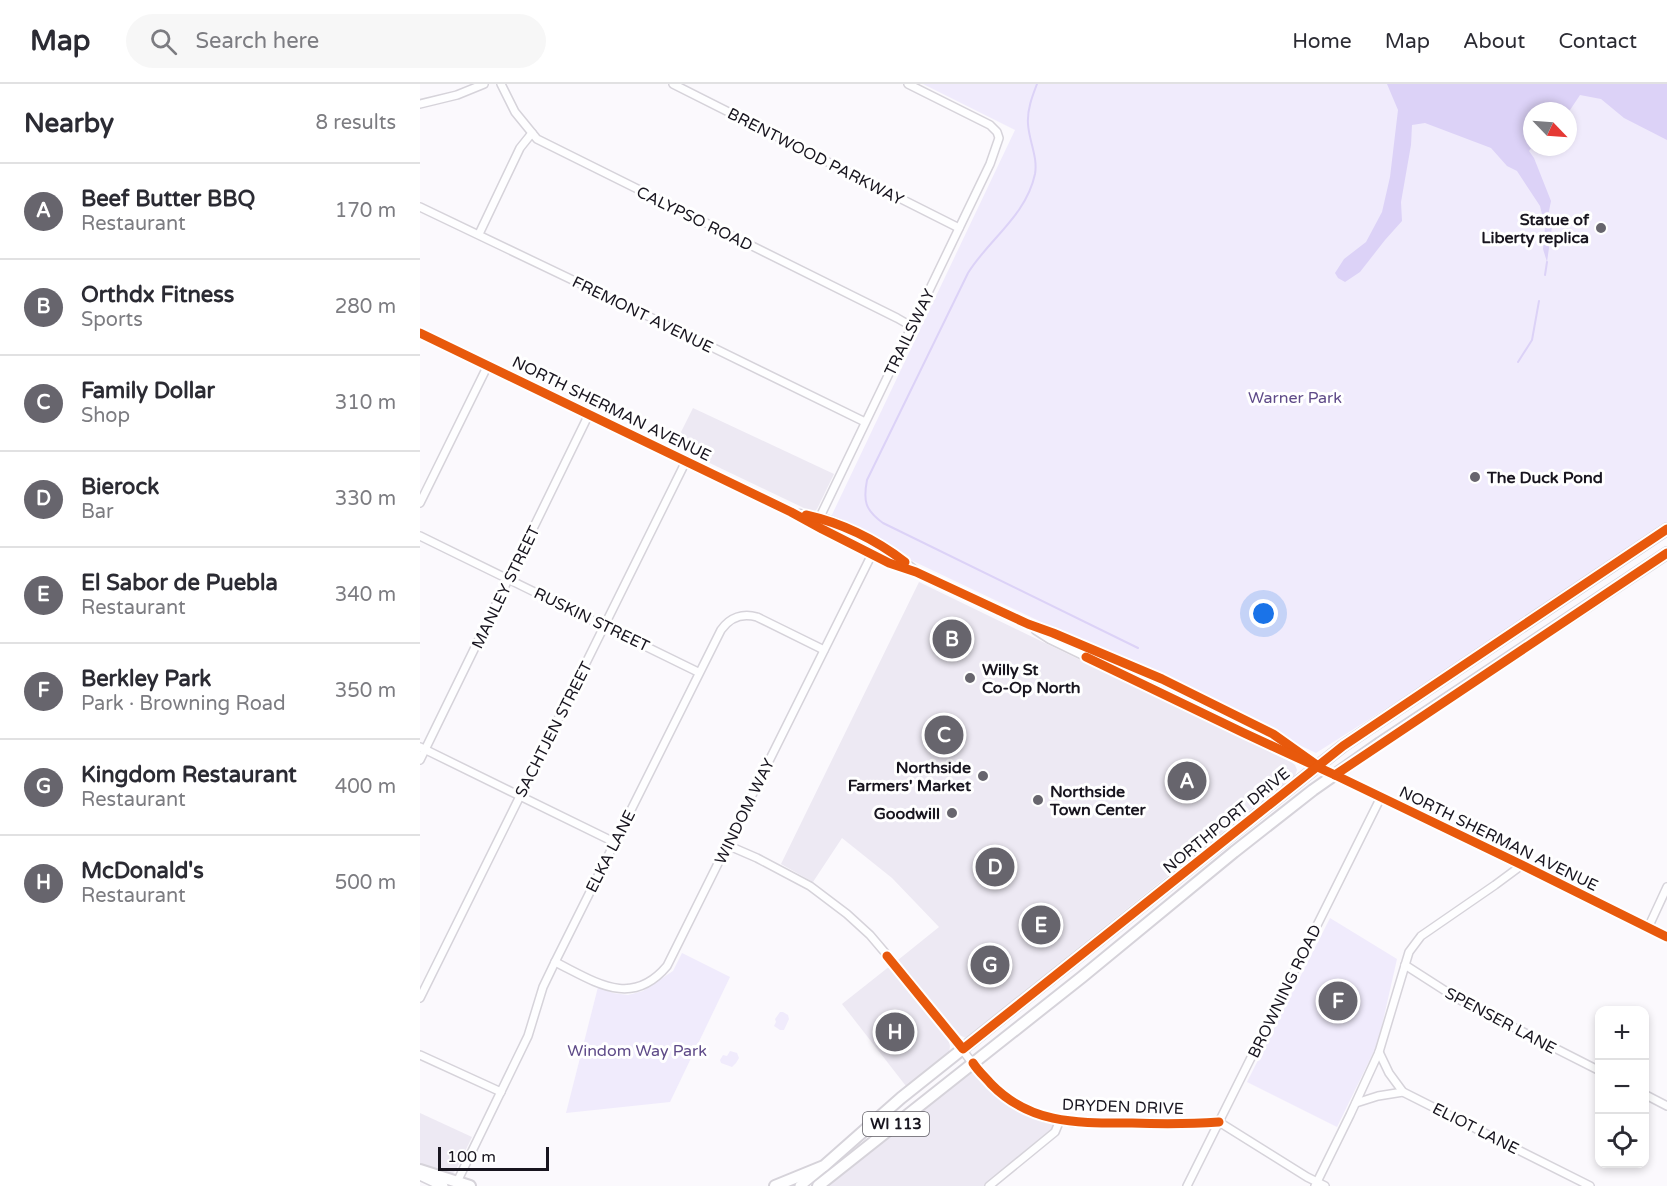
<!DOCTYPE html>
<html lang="en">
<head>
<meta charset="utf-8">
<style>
	body { margin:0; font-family:"Varela Round",sans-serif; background:#f7f7f7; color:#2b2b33 }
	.controls { position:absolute; right:18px; bottom:18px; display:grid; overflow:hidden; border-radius:12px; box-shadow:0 3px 9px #0003 }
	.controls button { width:54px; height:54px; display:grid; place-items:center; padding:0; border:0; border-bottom:2px solid #e1e1e2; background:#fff; color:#2b2b33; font:30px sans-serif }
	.compass { position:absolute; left:1103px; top:18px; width:54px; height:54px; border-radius:50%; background:#fff; box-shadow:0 3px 9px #0003; rotate:115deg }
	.scale { position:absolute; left:18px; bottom:15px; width:111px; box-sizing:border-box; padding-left:6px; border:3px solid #18151f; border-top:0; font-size:16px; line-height:21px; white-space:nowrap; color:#18151f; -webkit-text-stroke:4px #fff; paint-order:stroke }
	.you { position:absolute; left:844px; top:530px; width:21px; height:21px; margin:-15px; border:4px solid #fff; border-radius:50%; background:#1a73e8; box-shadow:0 0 0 9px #1a73e833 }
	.badge { display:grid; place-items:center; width:39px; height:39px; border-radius:50%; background:#67656d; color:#fff; font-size:20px; font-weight:700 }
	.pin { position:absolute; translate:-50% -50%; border:3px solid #fff; box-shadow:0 2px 6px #0006 }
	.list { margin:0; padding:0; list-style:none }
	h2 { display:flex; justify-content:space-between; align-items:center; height:78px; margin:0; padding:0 24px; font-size:26px }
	h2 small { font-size:20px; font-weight:400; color:#7c7c81 }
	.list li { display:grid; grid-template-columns:39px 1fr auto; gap:18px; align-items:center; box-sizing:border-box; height:96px; padding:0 24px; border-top:2px solid #e1e1e2 }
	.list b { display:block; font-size:22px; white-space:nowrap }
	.list p { margin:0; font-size:20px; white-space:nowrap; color:#7c7c81 }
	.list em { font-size:20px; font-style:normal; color:#7c7c81 }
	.icon { flex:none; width:33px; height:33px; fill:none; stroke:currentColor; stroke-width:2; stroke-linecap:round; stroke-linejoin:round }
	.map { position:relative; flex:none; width:1247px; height:1102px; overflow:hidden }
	header { display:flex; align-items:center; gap:36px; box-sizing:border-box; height:84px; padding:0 30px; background:#fff; border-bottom:2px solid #e1e1e2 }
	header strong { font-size:28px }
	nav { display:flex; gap:33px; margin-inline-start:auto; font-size:21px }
	.search { width:420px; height:54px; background:#f7f7f7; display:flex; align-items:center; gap:15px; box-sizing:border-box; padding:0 21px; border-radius:33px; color:#7c7c81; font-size:22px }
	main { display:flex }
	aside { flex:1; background:#fff }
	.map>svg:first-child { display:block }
	.built { fill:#ede9f3 }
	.green { fill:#f0ebfc; fill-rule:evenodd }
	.water { fill:#dcd2f7 }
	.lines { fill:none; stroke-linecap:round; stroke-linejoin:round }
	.stream { stroke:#dcd2f7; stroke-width:2 }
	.minor-casing { stroke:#d6d3da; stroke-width:10 }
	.tertiary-casing { stroke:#d6d3da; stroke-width:11 }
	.secondary-casing { stroke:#d6d3da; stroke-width:12 }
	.primary-casing { stroke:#d6d3da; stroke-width:14 }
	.minor { stroke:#fefeff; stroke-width:7 }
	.tertiary { stroke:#fefeff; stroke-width:8 }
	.secondary { stroke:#fefeff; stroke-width:9 }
	.primary { stroke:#fefeff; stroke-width:10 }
	.cycleway-casing { stroke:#fff; stroke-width:13 }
	.cycleway { stroke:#e8590c; stroke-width:9 }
	.poi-dot { fill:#67656d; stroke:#fff; stroke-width:2 }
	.labels { text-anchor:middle; stroke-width:6; stroke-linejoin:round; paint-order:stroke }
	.shield { fill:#fff; stroke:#5d5b62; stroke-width:1.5 }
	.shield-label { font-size:15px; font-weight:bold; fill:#18151f }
	.street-label { font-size:16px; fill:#18151f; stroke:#fff }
	.poi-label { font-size:16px; font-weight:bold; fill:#18151f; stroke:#fff; text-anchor:end }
	.park-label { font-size:16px; fill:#5e4a88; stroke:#fff }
</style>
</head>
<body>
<header>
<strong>Map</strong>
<div class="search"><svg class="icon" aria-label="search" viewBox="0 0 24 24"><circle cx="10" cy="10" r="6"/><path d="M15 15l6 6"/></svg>Search here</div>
<nav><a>Home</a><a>Map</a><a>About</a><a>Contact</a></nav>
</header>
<main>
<aside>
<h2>Nearby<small>8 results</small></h2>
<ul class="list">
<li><span class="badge">A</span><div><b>Beef Butter BBQ</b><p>Restaurant</p></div><em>170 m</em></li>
<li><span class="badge">B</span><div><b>Orthdx Fitness</b><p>Sports</p></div><em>280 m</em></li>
<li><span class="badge">C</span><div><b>Family Dollar</b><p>Shop</p></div><em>310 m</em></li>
<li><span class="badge">D</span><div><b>Bierock</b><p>Bar</p></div><em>330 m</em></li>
<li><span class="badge">E</span><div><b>El Sabor de Puebla</b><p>Restaurant</p></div><em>340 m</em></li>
<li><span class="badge">F</span><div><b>Berkley Park</b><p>Park · Browning Road</p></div><em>350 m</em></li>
<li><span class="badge">G</span><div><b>Kingdom Restaurant</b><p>Restaurant</p></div><em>400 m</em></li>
<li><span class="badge">H</span><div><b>McDonald's</b><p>Restaurant</p></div><em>500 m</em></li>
</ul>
</aside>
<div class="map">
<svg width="1247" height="1102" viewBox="0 0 1247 1102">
	<rect width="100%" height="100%" fill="#fbf9fd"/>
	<g class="built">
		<path d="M273,324L414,390L397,425L394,428L388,426L254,362Z"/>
		<path d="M499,498L871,678L875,681L877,686L875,692L870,697L851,709L546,954L537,950L478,876L519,843L472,794L422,754L393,798L361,780Z"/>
		<path d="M470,882L528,955L530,962L529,970L514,984L503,989L486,1002L422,920Z"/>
		<path d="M553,979L592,1018L640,1036L636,1046L569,1102H398Z"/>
		<path d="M0,1029L52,1053L36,1086L32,1090H24L0,1081Z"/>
	</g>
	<g class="green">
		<path d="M503,0H1247V438L1054,569L896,669L409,437L595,46ZM1112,27H1148V63H1112Z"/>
		<path d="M910,834L977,875L958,959L917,1043L827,998Z"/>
		<path d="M262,869L310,893L250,1018L146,1029L178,903L193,909L208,911L223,907L253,887Z"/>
		<path d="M363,928L368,931L369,935L364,946H360L354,942L356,938L355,935L360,928Z"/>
		<path d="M310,967L317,969L319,974L316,979L312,983L301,979L300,976L303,971L307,972Z"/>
	</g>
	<path class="water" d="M967,0H1247V56L1204,34L1181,15L1160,11L1148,29V27H1112V63L1109,67L1114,74L1131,117L1128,132L1133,136L1127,178L1123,165L1125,143L1120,122L1097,87L1087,82L1071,64L1005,39L992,41L991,61L981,118L982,137L965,156L940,188L925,198L918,194L915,189L924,175L946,158L962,128L970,93L978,26Z"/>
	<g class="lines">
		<g class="stream">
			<path d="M617,0C612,13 607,26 608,40C609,57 618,73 615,90C606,132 569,155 548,189L447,396C443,417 445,426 463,439L718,564"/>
			<path d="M1125,191L1127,178"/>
			<path d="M1098,278L1112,256L1119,217"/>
		</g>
		<defs>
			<g id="minor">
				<path d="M81,0L95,28L117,55L477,234L491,242"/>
				<path d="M253,0L539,144"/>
				<path d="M0,20L37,11L64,0"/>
				<path d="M0,123L257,246L445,338"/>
				<path d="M59,150L100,64L112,49"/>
				<path d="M0,419L68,281"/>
				<path d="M398,437L570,80L579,54L577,48L570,41L488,0"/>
				<path d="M0,452L278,588"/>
				<path d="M0,663L194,758"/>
				<path d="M0,676L169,330"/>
				<path d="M307,761L337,774L390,802L427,830L450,851L490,898L557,985L578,1007L592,1018L623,1033L655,1039L774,1040L799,1038L887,1093L905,1102"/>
				<path d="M1228,844L1247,803"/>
				<path d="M135,878C174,897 211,925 247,882L457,460"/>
				<path d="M985,881L1038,915L1180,987"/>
				<path d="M0,914L266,377"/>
				<path d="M959,968L969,989L983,1008L1170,1102"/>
				<path d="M0,971L81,1008"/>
				<path d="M1224,1010L1247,1022"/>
				<path d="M936,1019L958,1012L983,1008"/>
				<path d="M37,1098L108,952L123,903L135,878L301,546C310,533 323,529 337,533L404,566"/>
				<path d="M569,1102L635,1048L640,1036"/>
				<path d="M767,1102L961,713"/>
				<path d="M895,1102L930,1031L959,968L989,868L1001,852L1075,801L1102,781"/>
			</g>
			<g id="tertiary">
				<path d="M0,249L371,428L402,445L469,479L496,488L608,540L633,549L742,595L853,650L898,682"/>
				<path d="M380,430C389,432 399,433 408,436C439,447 469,465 494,486"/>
				<path d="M616,546L630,555C836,655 1043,750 1247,853"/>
			</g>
			<g id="secondary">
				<path d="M0,1091L23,1102"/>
				<path d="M380,1102L402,1084"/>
			</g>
			<g id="primary">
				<path d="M0,1086L50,1102"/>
				<path d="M355,1102L404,1082L481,1014L923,662L1247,445"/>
				<path d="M398,1102L662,893L814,768L893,706L960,659L1247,469"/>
			</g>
		</defs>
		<use href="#minor" class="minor-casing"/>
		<use href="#tertiary" class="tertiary-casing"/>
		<use href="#secondary" class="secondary-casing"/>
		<use href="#primary" class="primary-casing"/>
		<use href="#minor" class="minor"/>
		<use href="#tertiary" class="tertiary"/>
		<use href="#secondary" class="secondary"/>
		<use href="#primary" class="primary"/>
		<defs>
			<g id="cycleway">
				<path d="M0,249L371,428L402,445L469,479L496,488L608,540L633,549L742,595L853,650L898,682"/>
				<path d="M386,431C422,439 456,456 485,478"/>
				<path d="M666,573L824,649L915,691L1102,781L1247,853"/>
				<path d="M915,691L1247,469"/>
				<path d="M467,872L543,965L923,662L1247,445"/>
				<path d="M553,979C558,987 565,993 571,1000C611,1041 658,1039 712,1039C741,1040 770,1040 799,1038"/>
			</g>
		</defs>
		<use href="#cycleway" class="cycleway-casing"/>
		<use href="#cycleway" class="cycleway"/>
	</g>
	<g class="poi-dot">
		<circle cx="1181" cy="144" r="6"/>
		<circle cx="1055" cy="393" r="6"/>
		<circle cx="550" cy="594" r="6"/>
		<circle cx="563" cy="692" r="6"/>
		<circle cx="618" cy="716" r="6"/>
		<circle cx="532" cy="729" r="6"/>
	</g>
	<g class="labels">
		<rect class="shield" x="443" y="1028" width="66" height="24" rx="4.5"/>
		<g class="shield-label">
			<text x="476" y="1045">WI 113</text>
		</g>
		<g class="street-label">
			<text transform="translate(396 72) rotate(27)" y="6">BRENTWOOD PARKWAY</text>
			<text transform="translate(275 134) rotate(26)" y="6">CALYPSO ROAD</text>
			<text transform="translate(223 230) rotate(26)" y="6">FREMONT AVENUE</text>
			<text transform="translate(489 248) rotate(-64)" y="6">TRAILSWAY</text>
			<text transform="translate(192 324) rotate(26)" y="6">NORTH SHERMAN AVENUE</text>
			<text transform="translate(85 503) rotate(-64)" y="6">MANLEY STREET</text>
			<text transform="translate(172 535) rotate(26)" y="6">RUSKIN STREET</text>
			<text transform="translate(133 645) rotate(-63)" y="6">SACHTJEN STREET</text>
			<text transform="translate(324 727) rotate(-64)" y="6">WINDOM WAY</text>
			<text transform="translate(806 736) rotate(-39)" y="6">NORTHPORT DRIVE</text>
			<text transform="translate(1079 754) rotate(26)" y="6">NORTH SHERMAN AVENUE</text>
			<text transform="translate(190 767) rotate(-63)" y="6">ELKA LANE</text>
			<text transform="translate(864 907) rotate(-64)" y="6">BROWNING ROAD</text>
			<text transform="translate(1081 936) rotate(28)" y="6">SPENSER LANE</text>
			<text transform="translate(703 1022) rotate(2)" y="6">DRYDEN DRIVE</text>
			<text transform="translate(1056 1044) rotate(27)" y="6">ELIOT LANE</text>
		</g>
		<g class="poi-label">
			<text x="1169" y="141">Statue of<tspan x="1169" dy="18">Liberty replica</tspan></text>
			<text x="1067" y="399" text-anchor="start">The Duck Pond</text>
			<text x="562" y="591" text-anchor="start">Willy St<tspan x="562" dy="18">Co-Op North</tspan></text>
			<text x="551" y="689">Northside<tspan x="551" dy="18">Farmers' Market</tspan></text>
			<text x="630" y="713" text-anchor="start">Northside<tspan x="630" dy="18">Town Center</tspan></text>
			<text x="520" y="735">Goodwill</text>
		</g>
		<g class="park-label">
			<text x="875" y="319">Warner Park</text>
			<text x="217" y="972">Windom Way Park</text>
		</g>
	</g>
</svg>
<div class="controls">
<button>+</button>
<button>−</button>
<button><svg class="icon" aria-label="locate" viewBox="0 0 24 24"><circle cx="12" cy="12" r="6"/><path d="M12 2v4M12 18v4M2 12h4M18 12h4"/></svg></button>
</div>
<svg class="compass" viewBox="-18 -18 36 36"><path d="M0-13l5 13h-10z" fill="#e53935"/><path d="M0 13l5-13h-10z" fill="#7c7c81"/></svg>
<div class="scale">100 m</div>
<div class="you"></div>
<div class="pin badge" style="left:767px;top:697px">A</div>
<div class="pin badge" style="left:532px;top:555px">B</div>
<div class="pin badge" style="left:524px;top:651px">C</div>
<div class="pin badge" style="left:575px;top:783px">D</div>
<div class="pin badge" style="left:621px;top:841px">E</div>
<div class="pin badge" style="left:918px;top:917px">F</div>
<div class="pin badge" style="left:570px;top:881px">G</div>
<div class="pin badge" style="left:475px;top:948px">H</div>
</div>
</main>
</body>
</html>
